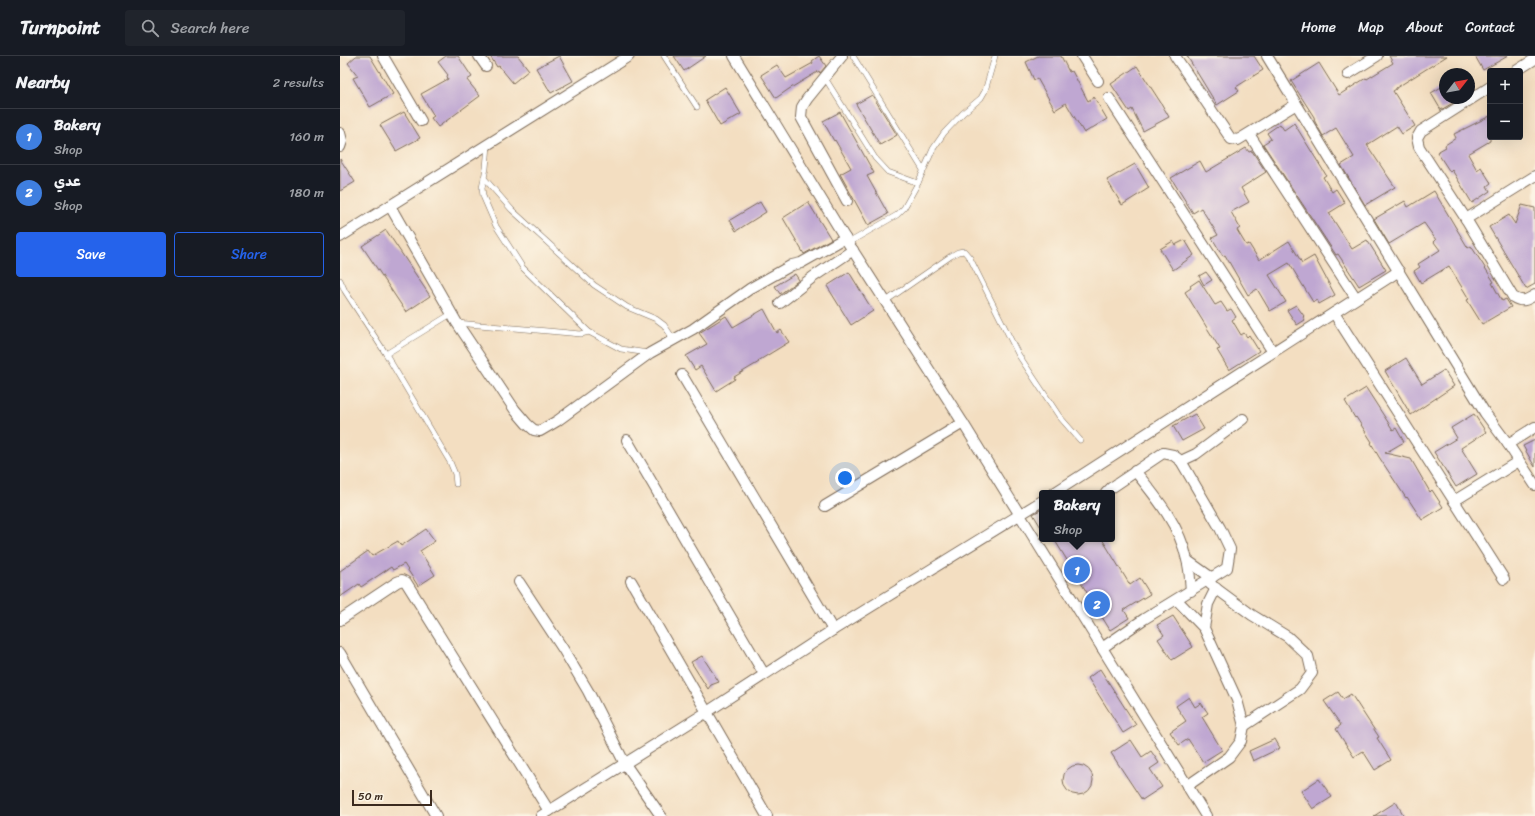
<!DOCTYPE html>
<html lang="en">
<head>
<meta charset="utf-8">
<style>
	body { margin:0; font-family:Sriracha,"Playpen Sans Arabic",sans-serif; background:#20242c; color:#f1f3f6 }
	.controls { position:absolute; right:12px; top:12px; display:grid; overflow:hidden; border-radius:4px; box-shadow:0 4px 16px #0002 }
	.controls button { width:36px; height:36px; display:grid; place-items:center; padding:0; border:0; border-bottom:1px solid #363941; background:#171b24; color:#f1f3f6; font:20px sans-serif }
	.compass { position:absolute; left:1099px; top:12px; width:36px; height:36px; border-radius:50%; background:#171b24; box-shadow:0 4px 16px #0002; rotate:59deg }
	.scale { position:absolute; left:12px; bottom:10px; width:80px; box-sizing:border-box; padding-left:4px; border:2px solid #3b2a1e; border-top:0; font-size:11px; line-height:14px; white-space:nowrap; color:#3b2a1e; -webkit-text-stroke:3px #fcf5e5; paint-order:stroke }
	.you { position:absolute; left:505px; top:422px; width:14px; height:14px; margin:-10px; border:3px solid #fff; border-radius:50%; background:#1a73e8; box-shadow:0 0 0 6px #1a73e833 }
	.badge { display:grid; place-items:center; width:26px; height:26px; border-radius:50%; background:#2563eb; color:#fff; font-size:13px; font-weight:700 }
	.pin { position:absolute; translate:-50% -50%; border:2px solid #fff; box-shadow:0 1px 4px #0006 }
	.popup { position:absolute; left:699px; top:434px; width:76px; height:52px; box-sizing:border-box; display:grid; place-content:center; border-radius:4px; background:#171b24; filter:drop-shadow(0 1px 3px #0005); font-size:13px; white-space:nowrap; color:#9ea1a6 }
	.popup b { font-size:15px; color:#f1f3f6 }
	.popup::after { content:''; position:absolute; left:50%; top:100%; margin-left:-8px; border:8px solid transparent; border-top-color:#171b24 }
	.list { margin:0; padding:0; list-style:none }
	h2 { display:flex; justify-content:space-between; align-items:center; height:52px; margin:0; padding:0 16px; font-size:17px }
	h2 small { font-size:13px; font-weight:400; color:#9ea1a6 }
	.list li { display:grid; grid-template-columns:26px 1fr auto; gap:12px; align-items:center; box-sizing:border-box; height:56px; padding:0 16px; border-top:1px solid #363941 }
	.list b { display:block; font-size:15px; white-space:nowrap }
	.list p { margin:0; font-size:13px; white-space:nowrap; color:#9ea1a6 }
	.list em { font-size:13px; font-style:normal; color:#9ea1a6 }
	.actions { display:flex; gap:8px; padding:12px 16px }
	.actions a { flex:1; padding:9px 0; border:1px solid #2563eb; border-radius:4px; text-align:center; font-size:14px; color:#2563eb }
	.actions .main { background:#2563eb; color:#fff }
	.icon { flex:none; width:22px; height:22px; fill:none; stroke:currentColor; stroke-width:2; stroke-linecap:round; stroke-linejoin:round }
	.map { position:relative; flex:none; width:1195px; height:760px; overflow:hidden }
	header { display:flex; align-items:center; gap:24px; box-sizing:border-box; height:56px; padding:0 20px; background:#171b24; border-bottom:1px solid #363941 }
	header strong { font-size:19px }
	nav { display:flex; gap:22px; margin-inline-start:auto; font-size:14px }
	.search { width:280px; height:36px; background:#20242c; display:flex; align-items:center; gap:10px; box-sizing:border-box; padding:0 14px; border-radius:4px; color:#9ea1a6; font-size:15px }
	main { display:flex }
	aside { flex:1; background:#171b24 }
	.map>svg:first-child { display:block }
	.building { fill:#bfa7d2 }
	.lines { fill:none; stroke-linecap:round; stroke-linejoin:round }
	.service-casing { stroke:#7b6957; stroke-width:6 }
	.minor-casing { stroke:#7b6957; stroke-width:12 }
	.service { stroke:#fff; stroke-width:5 }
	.minor { stroke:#fff; stroke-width:10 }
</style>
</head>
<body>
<header>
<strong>Turnpoint</strong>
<div class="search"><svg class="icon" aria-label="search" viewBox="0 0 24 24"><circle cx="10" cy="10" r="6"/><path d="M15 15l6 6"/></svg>Search here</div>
<nav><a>Home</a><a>Map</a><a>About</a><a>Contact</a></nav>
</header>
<main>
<aside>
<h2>Nearby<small>2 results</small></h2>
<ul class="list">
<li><span class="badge" style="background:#3f7fe0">1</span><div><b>Bakery</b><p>Shop</p></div><em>160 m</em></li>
<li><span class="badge" style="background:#3f7fe0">2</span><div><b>عدي</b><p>Shop</p></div><em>180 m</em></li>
</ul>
<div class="actions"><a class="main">Save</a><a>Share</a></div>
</aside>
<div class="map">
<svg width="1195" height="760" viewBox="0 0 1195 760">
	<rect width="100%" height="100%" fill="#fcf5e5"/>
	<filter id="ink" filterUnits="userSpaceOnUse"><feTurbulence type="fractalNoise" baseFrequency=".025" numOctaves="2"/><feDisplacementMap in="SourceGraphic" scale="8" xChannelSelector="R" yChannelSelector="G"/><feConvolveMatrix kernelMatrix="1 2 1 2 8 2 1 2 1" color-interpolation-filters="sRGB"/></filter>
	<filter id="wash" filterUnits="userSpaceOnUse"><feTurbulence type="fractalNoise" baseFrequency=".012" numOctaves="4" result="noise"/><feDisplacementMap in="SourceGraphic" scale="16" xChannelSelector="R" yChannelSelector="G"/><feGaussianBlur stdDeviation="0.9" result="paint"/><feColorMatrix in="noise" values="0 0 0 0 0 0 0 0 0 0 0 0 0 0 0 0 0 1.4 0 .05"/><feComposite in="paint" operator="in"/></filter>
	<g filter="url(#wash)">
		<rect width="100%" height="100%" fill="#f3dec1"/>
		<g id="blocks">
			<g class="building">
				<path d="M16,0H30L53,38L30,51L13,22L18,20L8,7Z"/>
				<path d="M106,0H118L132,21L127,24L140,40L98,71L91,62L94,60L81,38L108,23L107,20L108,19L98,6Z"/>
				<path d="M150,0H178L189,14L173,27L159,10L157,11Z"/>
				<path d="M219,0L233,25L211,37L196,12Z"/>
				<path d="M334,0H366L344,15Z"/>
				<path d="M479,0L486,10L480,17L479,15L449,33L436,42L421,19L437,9L446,22L473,7L472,5Z"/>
				<path d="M698,0H721L729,16L732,15L748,45L754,41L767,63L744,77L726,47L715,54L697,22L694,24L686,6Z"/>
				<path d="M847,0H914L923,14L896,31L899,35L877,49Z"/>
				<path d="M1049,0H1107L1056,32V33L1053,35L1075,70L1062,78L1057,70L1027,89L1055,131L1025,149L1001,109L1014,101L996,72L983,80L975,66L974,61L951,25L979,7L999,39L1026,22L1027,23L1053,7Z"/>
				<path d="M1135,0H1168L1143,14Z"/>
				<path d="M797,10L821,47L829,61L803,75L792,53L789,55L771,28Z"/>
				<path d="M1105,29V42H1121L1101,54L1091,37Z"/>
				<path d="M385,31L401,58L380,70L365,44Z"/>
				<path d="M532,39L557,79L540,89L516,48Z"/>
				<path d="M64,56L80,82L56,95L40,69Z"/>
				<path d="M500,56L534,117L527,120L548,158L528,169L500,118L511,112L495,84L494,85L483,65Z"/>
				<path d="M1150,60V85L1128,98L1137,114L1141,111L1151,127L1147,130L1150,135L1132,147L1112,114L1110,116L1097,96L1106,91L1105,89L1116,82L1114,78Z"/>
				<path d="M954,67L986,119L983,121L992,136L996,133L1005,147L989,157L1012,193L1027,184L1046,214L1019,230L998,198L996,199L923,88L931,83L927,77L940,68L944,74Z"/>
				<path d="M906,92L909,96L912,95L926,116L901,132L909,146L891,156L900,172L897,174L906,189L909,188L919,204L949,185L962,207L974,200L995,239L979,248L977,244L973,246L949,207L929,219L946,246L930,255L917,233L908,239L885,199L883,200L872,182L878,179L861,152L853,157L831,122L860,105L866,116Z"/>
				<path d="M0,103L15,126L0,135Z"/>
				<path d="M795,108L809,132L782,149L767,124Z"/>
				<path d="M1094,135L1128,192L1131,190L1142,207L1154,226L1152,227L1162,245L1166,243L1171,251L1142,268L1127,244L1129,243L1109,210L1081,227L1074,215L1080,211L1078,208L1100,194L1094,186L1096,184L1084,167L1049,188L1034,163L1065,145L1068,151Z"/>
				<path d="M420,146L426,156L396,175L390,164Z"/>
				<path d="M468,146L491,183L464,198L443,162Z"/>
				<path d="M1182,149L1195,152V228L1186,233L1149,171L1169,159L1175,168Z"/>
				<path d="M46,174L90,240L66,256L22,190Z"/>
				<path d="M845,184L854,199L833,214L820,193L833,185L835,189Z"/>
				<path d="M509,216L533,255L511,269L487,230Z"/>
				<path d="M866,216L872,224L864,229L859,220Z"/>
				<path d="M455,218L459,224L440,238L435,230Z"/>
				<path d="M859,224L875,249L881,246L887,255L891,253L896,261L892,264L901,279L904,277L907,281L909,279L919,295L889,314L877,294L880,293L845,236L851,232L850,230Z"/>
				<path d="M956,249L964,260L963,261L965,264L957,269L947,254Z"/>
				<path d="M424,253L437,277L441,274L449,286L418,305L419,306L394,321L395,323L376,335L361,310L355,314L346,300L367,288L359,277L386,260L393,271Z"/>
				<path d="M1066,302L1082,328L1104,314L1114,330L1071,359L1045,315Z"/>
				<path d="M1026,332L1053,374L1056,372L1064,386L1045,397L1071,403L1090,436L1092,434L1103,451L1082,464L1067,441L1066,442L1039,401L1031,387L1032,386L1016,361L1015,362L1005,345Z"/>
				<path d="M855,358L864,373L842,385L833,370Z"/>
				<path d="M1134,358L1146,376L1121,392L1137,418L1116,431L1094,396L1117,382L1111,372Z"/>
				<path d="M1195,384V411L1183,390Z"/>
				<path d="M702,453V473L693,458Z"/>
				<path d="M86,473L95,485L80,495L95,519L78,530L64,508L53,514L51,511L21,531L19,528L0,541V515L28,495L32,500L58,485L61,490Z"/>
				<path d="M714,483H762L790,529L800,522L810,538L784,554L789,562L770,574Z"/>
				<path d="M833,560L853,591L832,604L818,583L824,579L817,569Z"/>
				<path d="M362,600L379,626L371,629L368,633L351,606Z"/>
				<path d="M760,613L796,669L783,677L748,622Z"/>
				<path d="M998,636L1003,643L1011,638L1039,681L1037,682L1051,704L1035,714L1023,695L1014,701L996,673L1001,669L984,645Z"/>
				<path d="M849,641L855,651L861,647L868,657L862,661L882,694L863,706L848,683L839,689L830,676L846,665L836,650Z"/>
				<path d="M935,683L940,692L913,705L909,695Z"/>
				<path d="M791,684L802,701L811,695L819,707L810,713L822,731L802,744L771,697Z"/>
				<circle cx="738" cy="724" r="15"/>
				<path d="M979,723L992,741L973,753L961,735Z"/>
				<path d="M1056,746L1064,760H1034Z"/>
			</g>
		</g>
	</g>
	<g filter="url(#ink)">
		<use href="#blocks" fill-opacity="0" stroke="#7b6957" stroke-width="1"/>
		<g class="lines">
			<defs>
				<g id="service">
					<path d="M324,0L357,51"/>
					<path d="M513,0L583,114"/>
					<path d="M485,22L535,102L548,116L578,127"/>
					<path d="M148,89L146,112L142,132L143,140L156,170L183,212L249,276L281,293L308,297"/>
					<path d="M144,122L172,154L254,229L287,251L316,263L324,269L334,284"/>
					<path d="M508,187L557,159L564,152L578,127L593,93L604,77L623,57L641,42L645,35L655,0"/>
					<path d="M0,224L5,235L46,298L110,406L115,418L116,428"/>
					<path d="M546,245L611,200L618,196L624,195L630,202L678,298L719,360L740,384"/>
					<path d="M117,267L241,278L249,276"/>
					<path d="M46,298L111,258"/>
				</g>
				<g id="minor">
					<path d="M43,0L81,65"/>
					<path d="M139,0L146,10"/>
					<path d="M394,0L505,182L623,367L866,760"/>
					<path d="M502,0L467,43L462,51L461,61L507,145"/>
					<path d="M742,0L758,25"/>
					<path d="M835,0L891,83L898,84L955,49"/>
					<path d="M927,0L1145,357L1168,388L1195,371"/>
					<path d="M1176,15L1195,3"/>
					<path d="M1008,18L1037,0"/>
					<path d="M1150,31L1081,75L1077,82L1079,91L1126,163L1173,241C1182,247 1187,244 1195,239"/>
					<path d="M769,42L933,296"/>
					<path d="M0,77L2,85L0,91"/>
					<path d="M909,78L1016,242"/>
					<path d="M50,150L117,267L175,354L187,368L194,374L200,375L217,365L310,297L353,273L411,232L452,209L461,207L505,182"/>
					<path d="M1126,163L1195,120"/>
					<path d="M0,181L289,0"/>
					<path d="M440,247L473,221L513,194"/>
					<path d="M994,257L1164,523"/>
					<path d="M342,319L493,574"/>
					<path d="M287,384L424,618"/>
					<path d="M1168,388L1195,429"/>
					<path d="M795,415C817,442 840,470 847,504C850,514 850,525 851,535"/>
					<path d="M714,437L1059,215"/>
					<path d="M766,437L771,432L823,397L833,399L841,405L856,398L903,363"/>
					<path d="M1114,445L1179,405"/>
					<path d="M485,450L623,367"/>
					<path d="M848,505L872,522"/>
					<path d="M291,525L427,760"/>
					<path d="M179,526L223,593L248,635L285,708L321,760"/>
					<path d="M870,528L912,559L948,581L968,600L972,617L960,633L904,670"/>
					<path d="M837,544L864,572"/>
					<path d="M0,564L57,526L62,524L66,526L209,755"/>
					<path d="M762,592L804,563L887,512L890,493L880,472L841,405"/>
					<path d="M0,597L96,760"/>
					<path d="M847,730L889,701L901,685L904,670L897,644L864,572L868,548L876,532"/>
					<path d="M201,760L367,656L493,574L702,445"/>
				</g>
			</defs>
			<use href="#service" class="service-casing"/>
			<use href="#minor" class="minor-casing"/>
			<use href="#service" class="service"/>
			<use href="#minor" class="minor"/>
		</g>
	</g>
</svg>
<div class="controls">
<button>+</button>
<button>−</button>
</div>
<svg class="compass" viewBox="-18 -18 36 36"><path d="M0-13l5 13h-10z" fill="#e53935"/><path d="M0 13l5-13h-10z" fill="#9ea1a6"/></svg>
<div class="scale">50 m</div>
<div class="you"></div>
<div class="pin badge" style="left:737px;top:514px;background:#3f7fe0">1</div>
<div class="popup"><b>Bakery</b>Shop</div>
<div class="pin badge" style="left:757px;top:548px;background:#3f7fe0">2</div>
</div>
</main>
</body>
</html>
